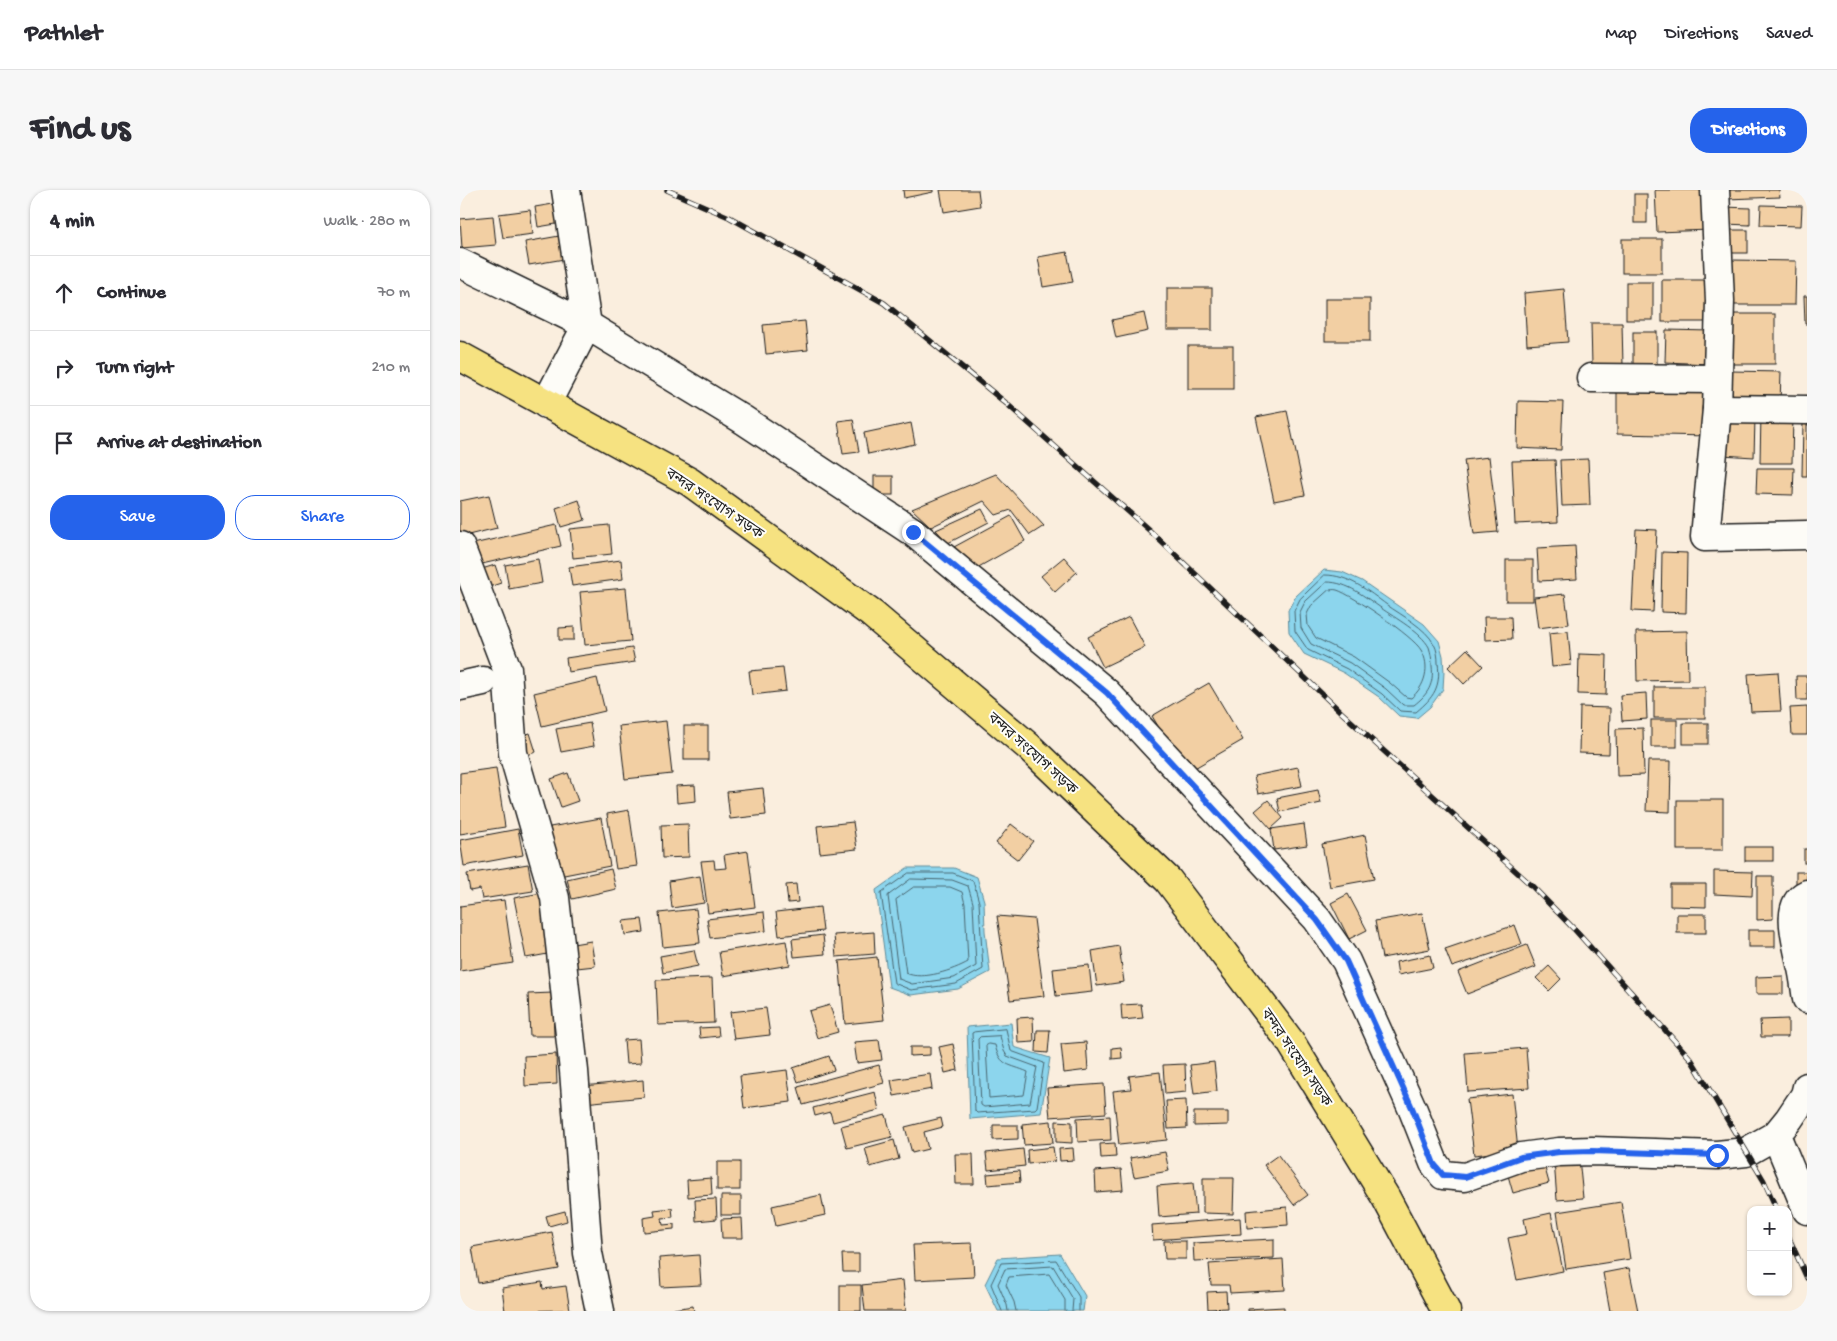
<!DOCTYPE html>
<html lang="en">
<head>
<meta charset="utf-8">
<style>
	body { margin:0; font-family:"Gochi Hand","Noto Sans Bengali",sans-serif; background:#f7f7f7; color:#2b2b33 }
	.controls { position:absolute; right:15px; bottom:15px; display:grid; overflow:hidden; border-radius:10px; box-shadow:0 1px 4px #0004 }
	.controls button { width:45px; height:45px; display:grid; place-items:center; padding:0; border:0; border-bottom:1px solid #e1e1e2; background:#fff; color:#2b2b33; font:25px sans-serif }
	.stop { position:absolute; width:15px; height:15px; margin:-11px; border:4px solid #2563eb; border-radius:50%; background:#fff }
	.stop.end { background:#2563eb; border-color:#fff; box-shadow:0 1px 5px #0008 }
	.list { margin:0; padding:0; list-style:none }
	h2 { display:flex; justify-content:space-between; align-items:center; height:65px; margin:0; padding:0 20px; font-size:21px }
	h2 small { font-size:16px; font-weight:400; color:#7c7c81 }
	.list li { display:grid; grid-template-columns:32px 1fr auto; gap:15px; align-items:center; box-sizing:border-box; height:75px; padding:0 20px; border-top:1px solid #e1e1e2 }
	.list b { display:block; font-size:19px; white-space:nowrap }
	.list em { font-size:16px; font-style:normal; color:#7c7c81 }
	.actions { display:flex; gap:10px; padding:15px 20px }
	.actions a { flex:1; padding:11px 0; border:1px solid #2563eb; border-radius:20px; text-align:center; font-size:18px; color:#2563eb }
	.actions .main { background:#2563eb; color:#fff }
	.icon { flex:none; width:28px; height:28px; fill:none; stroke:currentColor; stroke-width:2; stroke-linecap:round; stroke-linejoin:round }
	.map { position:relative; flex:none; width:1347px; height:1121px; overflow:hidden; border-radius:20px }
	header { display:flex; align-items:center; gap:30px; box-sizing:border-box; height:70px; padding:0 25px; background:#fff; border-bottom:1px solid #e1e1e2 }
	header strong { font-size:24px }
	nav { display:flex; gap:28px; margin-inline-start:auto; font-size:18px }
	.intro { display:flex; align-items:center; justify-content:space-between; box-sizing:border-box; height:120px; padding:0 30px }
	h1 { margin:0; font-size:35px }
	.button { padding:12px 22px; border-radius:20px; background:#2563eb; color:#fff; font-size:18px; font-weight:700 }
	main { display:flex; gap:30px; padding:0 30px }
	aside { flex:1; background:#fff; border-radius:20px; box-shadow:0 1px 4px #0004 }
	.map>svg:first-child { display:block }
	.water { fill:#8cd5ed; stroke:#5f8b99 }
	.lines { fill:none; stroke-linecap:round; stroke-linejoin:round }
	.shore { stroke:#496670; stroke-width:1 }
	.building { fill:#f2cfa3; stroke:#1c1c1c }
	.minor-casing { stroke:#1c1c1c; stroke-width:31 }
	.trunk-casing { stroke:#1c1c1c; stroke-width:31 }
	.minor { stroke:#fdfcf7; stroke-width:28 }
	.trunk { stroke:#f6e281; stroke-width:28 }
	.rail-casing { stroke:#1c1c1c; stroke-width:5.5 }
	.rail { stroke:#fdfcf7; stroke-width:4; stroke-dasharray:11; stroke-linecap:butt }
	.route { stroke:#2563eb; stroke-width:6 }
	.labels { text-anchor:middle; stroke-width:4; stroke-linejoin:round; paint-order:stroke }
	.street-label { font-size:15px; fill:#1c1c1c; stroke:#fdfcf7 }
</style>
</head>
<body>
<header>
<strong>Pathlet</strong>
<nav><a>Map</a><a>Directions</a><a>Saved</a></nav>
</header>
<div class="intro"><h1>Find us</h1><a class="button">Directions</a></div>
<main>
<aside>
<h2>4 min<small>Walk · 280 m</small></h2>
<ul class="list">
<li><svg class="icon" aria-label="ahead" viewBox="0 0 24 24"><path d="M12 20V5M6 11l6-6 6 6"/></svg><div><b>Continue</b></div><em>70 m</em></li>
<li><svg class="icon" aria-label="right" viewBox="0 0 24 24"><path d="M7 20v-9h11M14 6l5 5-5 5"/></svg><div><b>Turn right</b></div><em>210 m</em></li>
<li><svg class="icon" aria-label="arrive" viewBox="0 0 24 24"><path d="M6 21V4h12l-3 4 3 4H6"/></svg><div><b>Arrive at destination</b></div></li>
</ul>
<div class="actions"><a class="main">Save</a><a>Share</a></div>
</aside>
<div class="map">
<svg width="1347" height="1121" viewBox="0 0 1347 1121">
	<rect width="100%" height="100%" fill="#faeede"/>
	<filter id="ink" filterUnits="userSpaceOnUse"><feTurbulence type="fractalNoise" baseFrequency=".02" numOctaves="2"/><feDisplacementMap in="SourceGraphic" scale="10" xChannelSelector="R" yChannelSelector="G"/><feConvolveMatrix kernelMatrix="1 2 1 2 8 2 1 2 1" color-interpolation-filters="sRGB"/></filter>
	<g filter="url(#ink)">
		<g class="water">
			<path d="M864,380L882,382L902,391L964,434L979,451L983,466L984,482L983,499L970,517L957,528L939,526L919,507L884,483L844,464L829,442L828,420L836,406Z"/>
			<path d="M447,678H494L517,687L524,711L525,741L530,782L498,799L451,805L429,797L416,700Z"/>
			<path d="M551,833L554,857L590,868L581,923L510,929L507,837Z"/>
			<path d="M600,1064L625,1106L623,1121H538L525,1094L538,1068Z"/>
		</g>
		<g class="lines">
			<g class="shore">
				<path d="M865,385C889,385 908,401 927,415C941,425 966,438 974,454C977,459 978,467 978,473C981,497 974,507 956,522L940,521L922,504L887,479L848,460L835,441L834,421L840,409Z"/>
				<path d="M867,392C888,392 905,407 921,418C935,428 961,442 969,457C971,463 972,470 972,476C974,495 968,504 954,515H943L926,499L890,473L851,454L841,438L840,422L845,412Z"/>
				<path d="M869,400C871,400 874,399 877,400C891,404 954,447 961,460C971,476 965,497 951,508L946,507L930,493L894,467L856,448L848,436L847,424L851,416Z"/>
				<path d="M449,683H493L513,691L519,712L523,779L496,794L451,800L434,793L421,703Z"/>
				<path d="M451,689L492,690L508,696L513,713L516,776L494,788L452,794L439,789L428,706Z"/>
				<path d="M454,697H490L502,702L505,714L508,772C494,780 462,791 446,783L436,710Z"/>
				<path d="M546,839L551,861L584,873L577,917L575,919L517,923L515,921L512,843L514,842Z"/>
				<path d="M540,846L544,861L547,866L577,877L570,913L524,917L521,915L518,849L520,847Z"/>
				<path d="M528,854L535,855C540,877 550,874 568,882L564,905L529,908L526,857Z"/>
				<path d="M542,1121L531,1094L541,1073L596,1070L619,1107V1121"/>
				<path d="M548,1121L547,1115L538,1094L545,1079L593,1076L613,1109L612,1121"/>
				<path d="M556,1121L554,1112L546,1095L549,1087L589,1084L605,1110V1121"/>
			</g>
		</g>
		<g class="building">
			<path d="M443,0H473V2L444,8Z"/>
			<path d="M480,0H518L520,16L484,22Z"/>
			<path d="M1195,0H1247L1250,40L1197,42Z"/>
			<path d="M1266,0H1319L1320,7L1266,9Z"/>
			<rect x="1174" y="4" width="13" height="29"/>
			<path d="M99,13L102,33L78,37L75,17Z"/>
			<path d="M1301,15L1342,16L1341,36L1300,35Z"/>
			<path d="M1264,17L1290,18V35L1264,34Z"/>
			<path d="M70,20L73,44L43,48L39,24Z"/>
			<path d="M33,26L36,55L2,58L0,29Z"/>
			<rect x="1269" y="40" width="19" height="23"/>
			<path d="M105,45L110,68L69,75L65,52Z"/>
			<rect x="1162" y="49" width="40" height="34"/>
			<path d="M607,62L613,92L583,97L578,67Z"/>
			<path d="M1271,70L1336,71L1335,115H1271Z"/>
			<rect x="1202" y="90" width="45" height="42"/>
			<rect x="1166" y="92" width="27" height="38"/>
			<rect x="707" y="98" width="45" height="42"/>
			<path d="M1104,99L1108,152L1067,155L1064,103Z"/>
			<path d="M1344,106H1347V134H1345Z"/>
			<rect x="865" y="109" width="45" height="42"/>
			<path d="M684,123L688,141L656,148L652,130Z"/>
			<rect x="1272" y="124" width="43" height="50"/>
			<path d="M345,131L348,160L306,164L303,135Z"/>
			<path d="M1131,133H1162L1163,176H1132Z"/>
			<path d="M1206,140L1250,141L1249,174L1205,172Z"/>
			<rect x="1173" y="142" width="24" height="34"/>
			<rect x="728" y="156" width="45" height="43"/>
			<path d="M1271,181L1321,182L1320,214L1270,213Z"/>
			<path d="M1157,195L1251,197L1249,246L1157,244Z"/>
			<path d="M1058,211L1103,212L1101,260L1057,258Z"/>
			<path d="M827,221L845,305L814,311L796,227Z"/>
			<path d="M1301,224L1333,225L1332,273H1300Z"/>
			<path d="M1264,226L1295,228L1294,267L1262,265Z"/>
			<path d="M393,229L399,262L383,264L378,231Z"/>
			<path d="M1343,231H1347V286H1342Z"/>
			<path d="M451,233L455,254L408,264L404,243Z"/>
			<path d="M1029,267L1038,342L1014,344L1004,270Z"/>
			<path d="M1128,269L1130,315L1102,316L1100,270Z"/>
			<path d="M1095,270L1098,332L1055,334L1052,271Z"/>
			<path d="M1297,278H1334L1333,305L1296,304Z"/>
			<path d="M536,284L584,336L570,345L551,320L536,325L524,311L471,337L452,319Z"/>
			<rect x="414" y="286" width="19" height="19"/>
			<path d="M29,305L37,338L0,347V311Z"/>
			<path d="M119,310L125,330L101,337L96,318Z"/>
			<path d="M522,319L529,332L488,353L476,340Z"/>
			<path d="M551,326L565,351L515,379L494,357Z"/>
			<path d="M96,335L101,356L0,379V357Z"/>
			<path d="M149,335L152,364L113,368L110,339Z"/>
			<path d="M1176,339L1197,340L1193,422L1172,421Z"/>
			<path d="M1115,356L1117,389L1079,391L1077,358Z"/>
			<path d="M1202,362L1227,363L1226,423L1201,422Z"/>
			<path d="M604,367L617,382L595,402L581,386Z"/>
			<path d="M78,369L82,393L49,399L45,375Z"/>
			<path d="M161,370L163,389L112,396L109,377Z"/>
			<rect x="1046" y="370" width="27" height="41"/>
			<path d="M35,375L41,393L8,404L2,385Z"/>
			<path d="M166,398L171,451L125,455L120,402Z"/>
			<path d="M1105,404L1109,434L1078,438L1074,407Z"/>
			<path d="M669,427L685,457L643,477L628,447Z"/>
			<path d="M1024,427H1051L1052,449L1025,450Z"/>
			<path d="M114,437V450H99V438Z"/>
			<path d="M1108,441L1111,475L1092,477L1089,443Z"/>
			<path d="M1227,441L1228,490L1177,491L1176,442Z"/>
			<path d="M172,458L175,472L108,482L106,468Z"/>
			<path d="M1007,459L1023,476L1004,494L988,477Z"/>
			<path d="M1119,464L1147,465L1146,505L1118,504Z"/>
			<path d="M323,478L326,501L292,505L289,481Z"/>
			<path d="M1318,482L1321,521L1291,522L1288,484Z"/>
			<path d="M1336,486H1347V510H1337Z"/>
			<path d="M137,488L145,521L82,536L74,503Z"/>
			<path d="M749,493L783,550L726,583L692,526Z"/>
			<rect x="1194" y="497" width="51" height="31"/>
			<path d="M1186,503L1187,529L1162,531L1160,505Z"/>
			<path d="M1120,517L1150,518L1149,564L1119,563Z"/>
			<path d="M1347,517V545H1332L1330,518Z"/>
			<rect x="1191" y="530" width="26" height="27"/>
			<path d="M206,531L212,584L165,589L159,536Z"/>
			<path d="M130,533L134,556L101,562L96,539Z"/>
			<rect x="1223" y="533" width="25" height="21"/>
			<rect x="224" y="536" width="24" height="34"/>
			<path d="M1183,538L1184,585L1157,586L1156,539Z"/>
			<path d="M70,543L76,562L64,566L58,547Z"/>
			<path d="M1188,571H1211L1210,622L1186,621Z"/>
			<path d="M838,577L842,596L798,604L794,586Z"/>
			<path d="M36,578L45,637L0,644V583Z"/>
			<path d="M108,583L118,611L101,617L91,589Z"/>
			<path d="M235,595L236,611L217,613L216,596Z"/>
			<path d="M303,598L306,625L270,629L267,602Z"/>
			<path d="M858,600L861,613L820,622L817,608Z"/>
			<path d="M808,610L823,628L811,639L795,621Z"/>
			<rect x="1217" y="610" width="46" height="50"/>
			<path d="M169,620L177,676L156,679L147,624Z"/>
			<path d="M141,628L150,676L99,686L90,637Z"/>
			<path d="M393,632L397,659L360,663L357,636Z"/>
			<path d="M228,634L229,667L202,668L201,635Z"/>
			<path d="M551,634L573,651L558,670L536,653Z"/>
			<path d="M844,634L847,655L814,660L811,639Z"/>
			<path d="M58,639L63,665L4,676L0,650Z"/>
			<path d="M905,645L914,689L870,697L862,654Z"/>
			<rect x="1285" y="657" width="28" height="14"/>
			<rect x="1344" y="659" width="3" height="14"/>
			<path d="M288,661L295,717L248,723L241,671L254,670L255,679L266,678L264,665Z"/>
			<path d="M68,674L73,701L22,709L20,699L10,701L7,684Z"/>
			<path d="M151,679L156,699L112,709L107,689Z"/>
			<path d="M1254,681L1293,682L1292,706L1254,704Z"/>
			<rect x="1336" y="682" width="11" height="12"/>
			<path d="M240,686L244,713L212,718L209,691Z"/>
			<path d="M1297,686H1313V729L1297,730Z"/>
			<path d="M336,694L338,712L328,713L326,695Z"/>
			<path d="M1210,694H1246V717L1210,716Z"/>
			<path d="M81,703L93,763L66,768L54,708Z"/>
			<path d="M888,704L907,740L889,749L871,713Z"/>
			<path d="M44,710L53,773L0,781V716Z"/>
			<path d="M360,717L363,741L319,746L316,722Z"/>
			<path d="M236,719L240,753L203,757L199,723Z"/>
			<path d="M304,722L306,741L250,748L247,729Z"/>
			<path d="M962,723L970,759L922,768L915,731Z"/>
			<rect x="1217" y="724" width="29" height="19"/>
			<path d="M537,726L574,729L584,806L550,810Z"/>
			<path d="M182,729L184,742L165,745L163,731Z"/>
			<path d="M1055,735L1062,754L992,777L985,759Z"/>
			<rect x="1288" y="740" width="27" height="17"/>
			<path d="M414,742L415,764L376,767L374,745Z"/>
			<path d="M363,745L365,764L334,767L332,749Z"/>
			<path d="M131,751L135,776L117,778L113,754Z"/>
			<path d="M326,751L330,775L263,786L259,762Z"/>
			<path d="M1067,755L1076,777L1007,804L998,782Z"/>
			<path d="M659,756L664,792L637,796L632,761Z"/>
			<path d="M234,760L238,776L203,783L200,766Z"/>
			<path d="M970,765L973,778L938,785L936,772Z"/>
			<path d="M417,767L424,830L385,834L379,771Z"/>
			<path d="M629,775L632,802L596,806L593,779Z"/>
			<path d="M1089,776L1101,789L1089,801L1076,788Z"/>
			<path d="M1323,786V804H1296V787Z"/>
			<path d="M252,788L254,833L198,835L196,790Z"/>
			<path d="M93,803L94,846H70L68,804Z"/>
			<path d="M681,814L683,828L662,830L661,815Z"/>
			<path d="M370,815L378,842L357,848L349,821Z"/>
			<path d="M306,818L310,845L274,849L270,822Z"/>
			<path d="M573,827L574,852L558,853L557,828Z"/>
			<path d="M1328,829V847H1301L1300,830Z"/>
			<path d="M258,837L259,846L240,848L239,838Z"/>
			<path d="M577,840H590L588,863L576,862Z"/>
			<path d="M179,849L181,873L166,874L164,850Z"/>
			<path d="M419,850L422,870L397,873L394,852Z"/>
			<path d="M626,852L628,880L604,883L601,854Z"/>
			<path d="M493,854L498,880L485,883L479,857Z"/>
			<path d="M450,857H470V865L450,866Z"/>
			<path d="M661,857L662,868L652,869V858Z"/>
			<path d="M1066,858L1069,898L1008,902L1005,863Z"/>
			<path d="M96,864L97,894L65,896L64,866Z"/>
			<path d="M369,866L374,880L338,892L333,878Z"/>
			<path d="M754,872L757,901L734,904L730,875Z"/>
			<path d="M725,874L726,902L705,904L703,875Z"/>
			<path d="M419,875L424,893L343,915L338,897Z"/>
			<path d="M327,880L331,912L284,918L280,886Z"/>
			<path d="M700,882L707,950L659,955L653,901L671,899L669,886Z"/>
			<path d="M470,884L472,899L434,906L431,890Z"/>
			<path d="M183,890L184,907L124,913L123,896Z"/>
			<path d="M644,894L646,923L590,927L587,898Z"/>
			<path d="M415,902L419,920L373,932L370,922L355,926L353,918Z"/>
			<path d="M1052,904L1058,960L1014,965L1007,909Z"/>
			<path d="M726,910L727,938L708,939L706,911Z"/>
			<path d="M734,922H768V935L734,936Z"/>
			<path d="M426,925L432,947L387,958L381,936Z"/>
			<path d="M650,926L651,950L618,952L617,928Z"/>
			<path d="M481,928L483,937L464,942L468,959L452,963L445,937Z"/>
			<path d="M591,931L593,953L564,955L562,934Z"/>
			<path d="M596,931L612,932V953L596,952Z"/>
			<path d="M533,935H558V949L533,950Z"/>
			<path d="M434,950L439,969L410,977L405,958Z"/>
			<path d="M655,953L656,967L641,968L640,954Z"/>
			<path d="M593,957L595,971L568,974L567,960Z"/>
			<path d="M613,958L614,970L600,971L599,959Z"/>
			<path d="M563,959L565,976L528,980L526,963Z"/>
			<path d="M705,962L709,981L674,987L670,968Z"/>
			<path d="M495,964H513L514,994H496Z"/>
			<path d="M818,965L848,1005L834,1015L804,975Z"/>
			<path d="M1119,968L1123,1008L1097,1010L1094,970Z"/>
			<path d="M1083,971L1089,993L1053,1003L1047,982Z"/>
			<rect x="257" y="972" width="23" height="28"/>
			<path d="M661,979L663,1000L636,1002L635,981Z"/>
			<path d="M559,981L560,992L528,995L527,984Z"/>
			<path d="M251,988L252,1005L228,1007L227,990Z"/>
			<path d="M743,988H774L773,1024L743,1023Z"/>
			<path d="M733,993L736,1024L699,1027L697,996Z"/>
			<path d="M361,1005L365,1025L316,1036L312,1016Z"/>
			<rect x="261" y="1006" width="20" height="19"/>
			<path d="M256,1009L257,1029L236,1031L235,1010Z"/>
			<path d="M1161,1012L1170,1069L1106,1079L1097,1022Z"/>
			<path d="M827,1017L828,1035L787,1038L786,1021Z"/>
			<path d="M212,1018L213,1027L202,1028L203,1035L214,1034V1039L184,1042L183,1028L195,1026L194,1020Z"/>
			<path d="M105,1021L107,1031L89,1036L86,1026Z"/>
			<path d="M1091,1023L1103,1081L1057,1090L1048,1048L1067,1044L1064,1029Z"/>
			<path d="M282,1028L283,1048H262L261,1029Z"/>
			<path d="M780,1028L781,1044L693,1050L692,1035Z"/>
			<path d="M92,1042L99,1079L18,1093L12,1057Z"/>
			<path d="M814,1049V1068L734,1071L733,1053Z"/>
			<path d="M704,1051H726V1069H705Z"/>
			<path d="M512,1053L514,1087L455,1090L453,1055Z"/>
			<path d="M382,1064H399V1082H383Z"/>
			<path d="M239,1065L241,1095L201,1097L199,1068Z"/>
			<path d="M823,1069L825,1100L770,1103L769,1095H751L749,1074Z"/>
			<path d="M1169,1078L1178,1121H1150L1143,1083Z"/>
			<path d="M443,1090L446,1121H405L402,1095Z"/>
			<path d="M82,1092L83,1099L106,1096L110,1120L45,1121L42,1098Z"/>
			<rect x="380" y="1095" width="21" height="26"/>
			<path d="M766,1101L767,1118L748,1119L747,1102Z"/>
			<path d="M233,1116L234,1121H208L207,1120Z"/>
			<path d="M824,1117V1121H788V1119Z"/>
		</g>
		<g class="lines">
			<defs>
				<g id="minor">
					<path d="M1255,0L1260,111L1257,219L1245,347L1347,345"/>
					<path d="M0,73L127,135L282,229L453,342L647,503L857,729L886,771L953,920L974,973L983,985L1005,987L1061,967L1099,962L1132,961L1257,965L1286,962L1316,945L1329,929L1345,905L1347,897"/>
					<path d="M1131,188L1257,189"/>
					<path d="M86,214L127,135L106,0"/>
					<path d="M1257,219L1347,220"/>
					<path d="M0,356L47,479L53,563L95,708L114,881L128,1063L140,1121"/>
					<path d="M0,496L23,491"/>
					<path d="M1347,704C1323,715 1338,755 1341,774C1344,785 1345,797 1347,809"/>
					<path d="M1316,945L1347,1020"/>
				</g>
				<path id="trunk" d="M0,166L230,292L412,424L569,557L708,690L830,851L926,1008L986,1121"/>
			</defs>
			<use href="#minor" class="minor-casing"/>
			<use href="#trunk" class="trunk-casing"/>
			<use href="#minor" class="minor"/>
			<use href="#trunk" class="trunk"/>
			<defs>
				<g id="rail">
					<path d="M207,0L269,27L424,113L547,214L689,340L881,522L1070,694L1114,739L1231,869L1304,991L1317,1020"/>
					<path d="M1328,1046L1347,1088"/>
				</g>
			</defs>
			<use href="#rail" class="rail-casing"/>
			<use href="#rail" class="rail"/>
		</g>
	</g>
	<g class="lines" filter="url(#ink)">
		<path class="route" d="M453,342L647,503L857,730L886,771L953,920L974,974L983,985L1005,987L1061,967L1099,962L1132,961L1257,965"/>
	</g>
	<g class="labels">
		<g class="street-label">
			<text transform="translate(255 313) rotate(34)" y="5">বন্দর সংযোগ সড়ক</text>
			<text transform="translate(573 563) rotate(42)" y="5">বন্দর সংযোগ সড়ক</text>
			<text transform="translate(837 867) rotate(56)" y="5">বন্দর সংযোগ সড়ক</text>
		</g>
	</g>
</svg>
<div class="controls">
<button>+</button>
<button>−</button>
</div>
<div class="stop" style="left:1257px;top:965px"></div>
<div class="stop end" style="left:453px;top:342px"></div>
</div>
</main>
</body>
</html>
